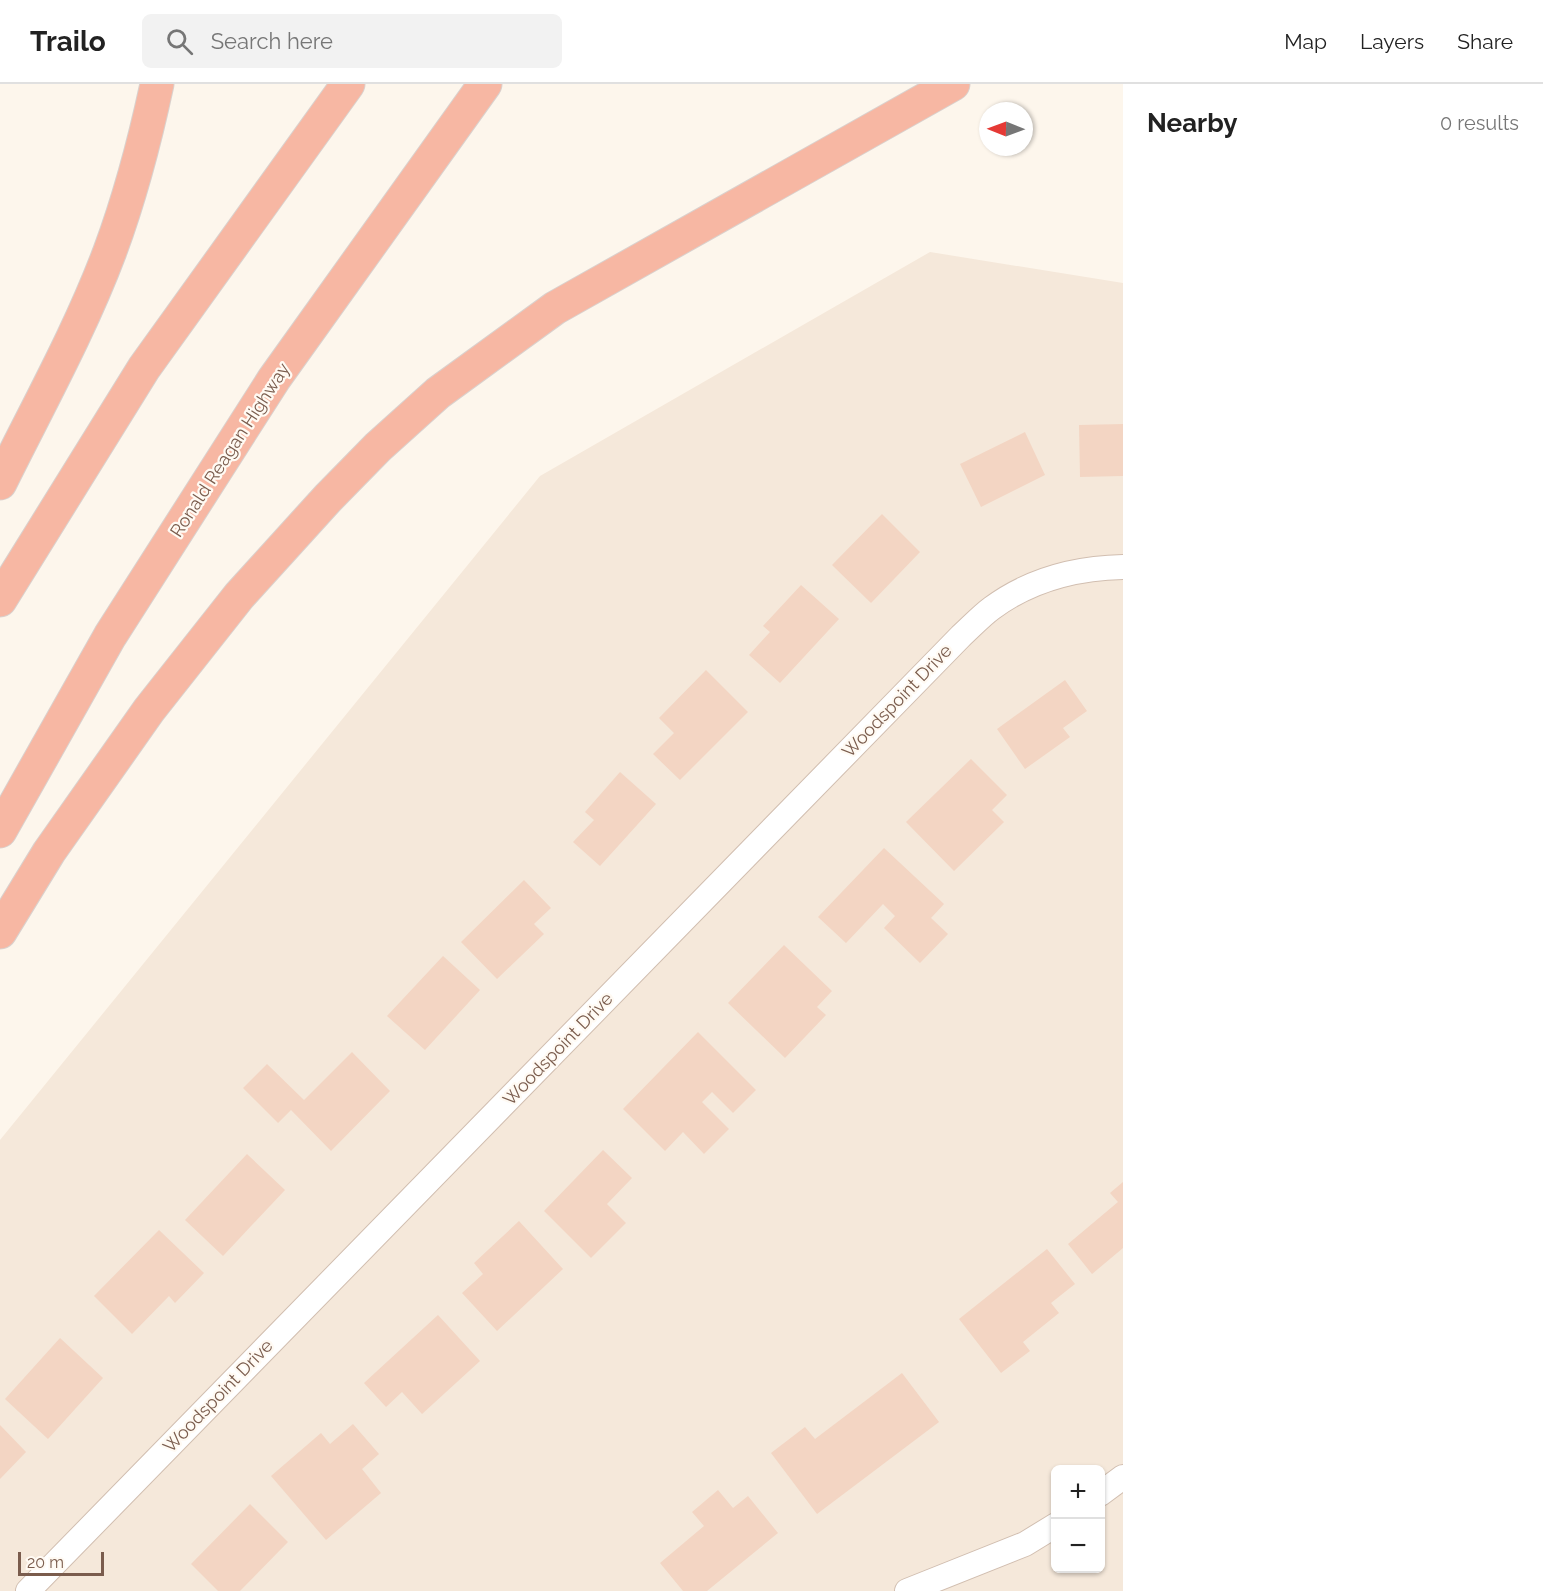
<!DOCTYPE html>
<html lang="en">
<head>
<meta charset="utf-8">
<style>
	body { margin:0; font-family:Raleway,sans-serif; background:#f2f2f2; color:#222 }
	.controls { position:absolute; right:18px; bottom:18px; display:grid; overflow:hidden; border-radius:9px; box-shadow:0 2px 4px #0004 }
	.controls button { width:54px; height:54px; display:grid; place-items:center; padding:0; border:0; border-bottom:2px solid #e0e0e0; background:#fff; color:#222; font:30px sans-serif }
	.compass { position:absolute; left:979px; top:18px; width:54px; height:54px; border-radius:50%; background:#fff; box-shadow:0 2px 4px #0004; rotate:271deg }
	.scale { position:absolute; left:18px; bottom:15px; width:86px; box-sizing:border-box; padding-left:6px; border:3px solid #7a5c4d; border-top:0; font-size:16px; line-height:21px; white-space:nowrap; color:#7a5c4d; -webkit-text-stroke:4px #fffaf3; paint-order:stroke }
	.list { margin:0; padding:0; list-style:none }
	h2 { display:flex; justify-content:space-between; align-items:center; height:78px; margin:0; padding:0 24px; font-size:26px }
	h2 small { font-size:20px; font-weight:400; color:#767676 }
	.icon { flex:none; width:33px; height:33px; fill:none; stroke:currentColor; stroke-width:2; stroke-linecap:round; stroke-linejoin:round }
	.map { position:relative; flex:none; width:1123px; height:1507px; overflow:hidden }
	header { display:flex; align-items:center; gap:36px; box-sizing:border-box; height:84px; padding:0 30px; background:#fff; border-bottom:2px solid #e0e0e0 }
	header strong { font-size:28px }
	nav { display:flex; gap:33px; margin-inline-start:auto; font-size:21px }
	.search { width:420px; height:54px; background:#f2f2f2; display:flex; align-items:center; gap:15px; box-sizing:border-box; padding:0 21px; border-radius:9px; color:#767676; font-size:22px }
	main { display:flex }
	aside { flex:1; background:#fff }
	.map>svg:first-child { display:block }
	.residential { fill:#f5e8da; fill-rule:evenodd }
	.building { fill:#f3d5c3 }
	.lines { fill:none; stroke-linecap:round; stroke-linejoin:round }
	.minor-casing { stroke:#d1beb0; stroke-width:26 }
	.motorway-casing { stroke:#dad1cd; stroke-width:35 }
	.minor { stroke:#fff; stroke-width:24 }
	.motorway { stroke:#f7b7a3; stroke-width:33 }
	.labels { text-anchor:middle; stroke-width:4.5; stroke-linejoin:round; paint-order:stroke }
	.street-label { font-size:18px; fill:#7a5c4d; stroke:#fffaf3 }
</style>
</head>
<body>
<header>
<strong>Trailo</strong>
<div class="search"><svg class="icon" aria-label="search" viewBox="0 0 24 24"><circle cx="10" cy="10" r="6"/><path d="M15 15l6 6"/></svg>Search here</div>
<nav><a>Map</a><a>Layers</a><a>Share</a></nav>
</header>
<main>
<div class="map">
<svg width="1123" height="1507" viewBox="0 0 1123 1507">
	<rect width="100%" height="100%" fill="#fdf6ec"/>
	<path class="residential" d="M930,168L1123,199V1507H0V1056L540,392ZM1056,1386H1100V1484H1056Z"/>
	<g class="building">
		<path d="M1123,340V392L1080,393L1079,341Z"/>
		<path d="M1025,348L1045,391L981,423L960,380Z"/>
		<path d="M882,430L920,468L871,519L832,481Z"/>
		<path d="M801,501L839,535L780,599L749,571L770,548L763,542Z"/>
		<path d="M706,586L748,628L680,696L653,670L674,649L659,634Z"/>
		<path d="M1065,596L1087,627L1063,644L1070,653L1025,685L997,645Z"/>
		<path d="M971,675L1007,711L992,726L1004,738L954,787L906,738Z"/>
		<path d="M620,688L656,720L600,782L573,758L594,736L585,728Z"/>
		<path d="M884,764L944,820L931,834L948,850L920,879L884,844L895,832L883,820L846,859L818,833Z"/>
		<path d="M524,796L551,824L534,840L544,850L497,895L461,858Z"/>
		<path d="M784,861L832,907L817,923L826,931L785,974L728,919Z"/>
		<path d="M443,872L480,906L425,966L387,932Z"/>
		<path d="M698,948L756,1006L733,1029L712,1008L702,1018L729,1045L704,1070L683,1048L665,1067L623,1025Z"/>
		<path d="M352,968L390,1007L331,1067L291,1026L278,1039L243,1004L267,980L304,1016Z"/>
		<path d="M603,1066L632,1094L607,1120L626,1139L591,1174L544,1127Z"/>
		<path d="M247,1070L285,1106L223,1172L185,1136Z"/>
		<path d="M1123,1098V1164L1092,1190L1068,1160L1118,1118L1110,1109Z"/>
		<path d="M519,1137L563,1185L497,1247L462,1209L483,1190L474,1179Z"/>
		<path d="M159,1146L204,1189L175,1219L169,1212L132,1250L94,1212Z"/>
		<path d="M1047,1165L1075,1200L1051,1219L1059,1229L1023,1258L1030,1267L1001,1289L959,1235Z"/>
		<path d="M438,1231L480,1277L422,1330L402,1308L386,1323L364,1299Z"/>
		<path d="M60,1254L103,1294L48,1355L5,1315Z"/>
		<path d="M902,1289L939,1338L817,1430L771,1369L805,1343L815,1355Z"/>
		<path d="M353,1340L379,1370L362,1385L381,1409L326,1456L271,1392L321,1349L330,1360Z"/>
		<path d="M0,1341L26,1368L0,1395Z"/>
		<path d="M718,1406L733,1424L748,1412L778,1449L707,1507H683L660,1479L704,1442L692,1428Z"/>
		<path d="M250,1420L288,1458L240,1507H218L191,1480Z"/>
	</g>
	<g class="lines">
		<defs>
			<g id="minor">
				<path d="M1100,1410L1123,1393"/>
				<path d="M28,1507L961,552C971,543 981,532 992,524C1030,496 1077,484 1123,483"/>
				<path d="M907,1507L1025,1460L1056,1441"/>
			</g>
			<g id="motorway">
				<path d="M0,399C38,322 80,247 110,167C130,113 145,56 157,0"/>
				<path d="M0,516L144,284L348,0"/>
				<path d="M0,747L110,552L274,295L485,0"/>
				<path d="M0,848L49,768L149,626L239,512L328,414L378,363L438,309L555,224L953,0"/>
			</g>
		</defs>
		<use href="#minor" class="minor-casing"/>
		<use href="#motorway" class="motorway-casing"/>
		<use href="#minor" class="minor"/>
		<use href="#motorway" class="motorway"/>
	</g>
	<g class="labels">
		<g class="street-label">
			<text transform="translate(230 366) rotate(-57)" y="6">Ronald Reagan Highway</text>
			<text transform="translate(897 617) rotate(-46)" y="6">Woodspoint Drive</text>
			<text transform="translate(558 965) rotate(-46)" y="6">Woodspoint Drive</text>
			<text transform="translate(218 1312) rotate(-46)" y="6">Woodspoint Drive</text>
		</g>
	</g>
</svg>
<div class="controls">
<button>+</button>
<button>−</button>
</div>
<svg class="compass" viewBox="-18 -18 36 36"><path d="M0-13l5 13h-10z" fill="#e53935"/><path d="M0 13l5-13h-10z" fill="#767676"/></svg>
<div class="scale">20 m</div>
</div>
<aside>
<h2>Nearby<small>0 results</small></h2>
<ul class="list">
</ul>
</aside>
</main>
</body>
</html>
